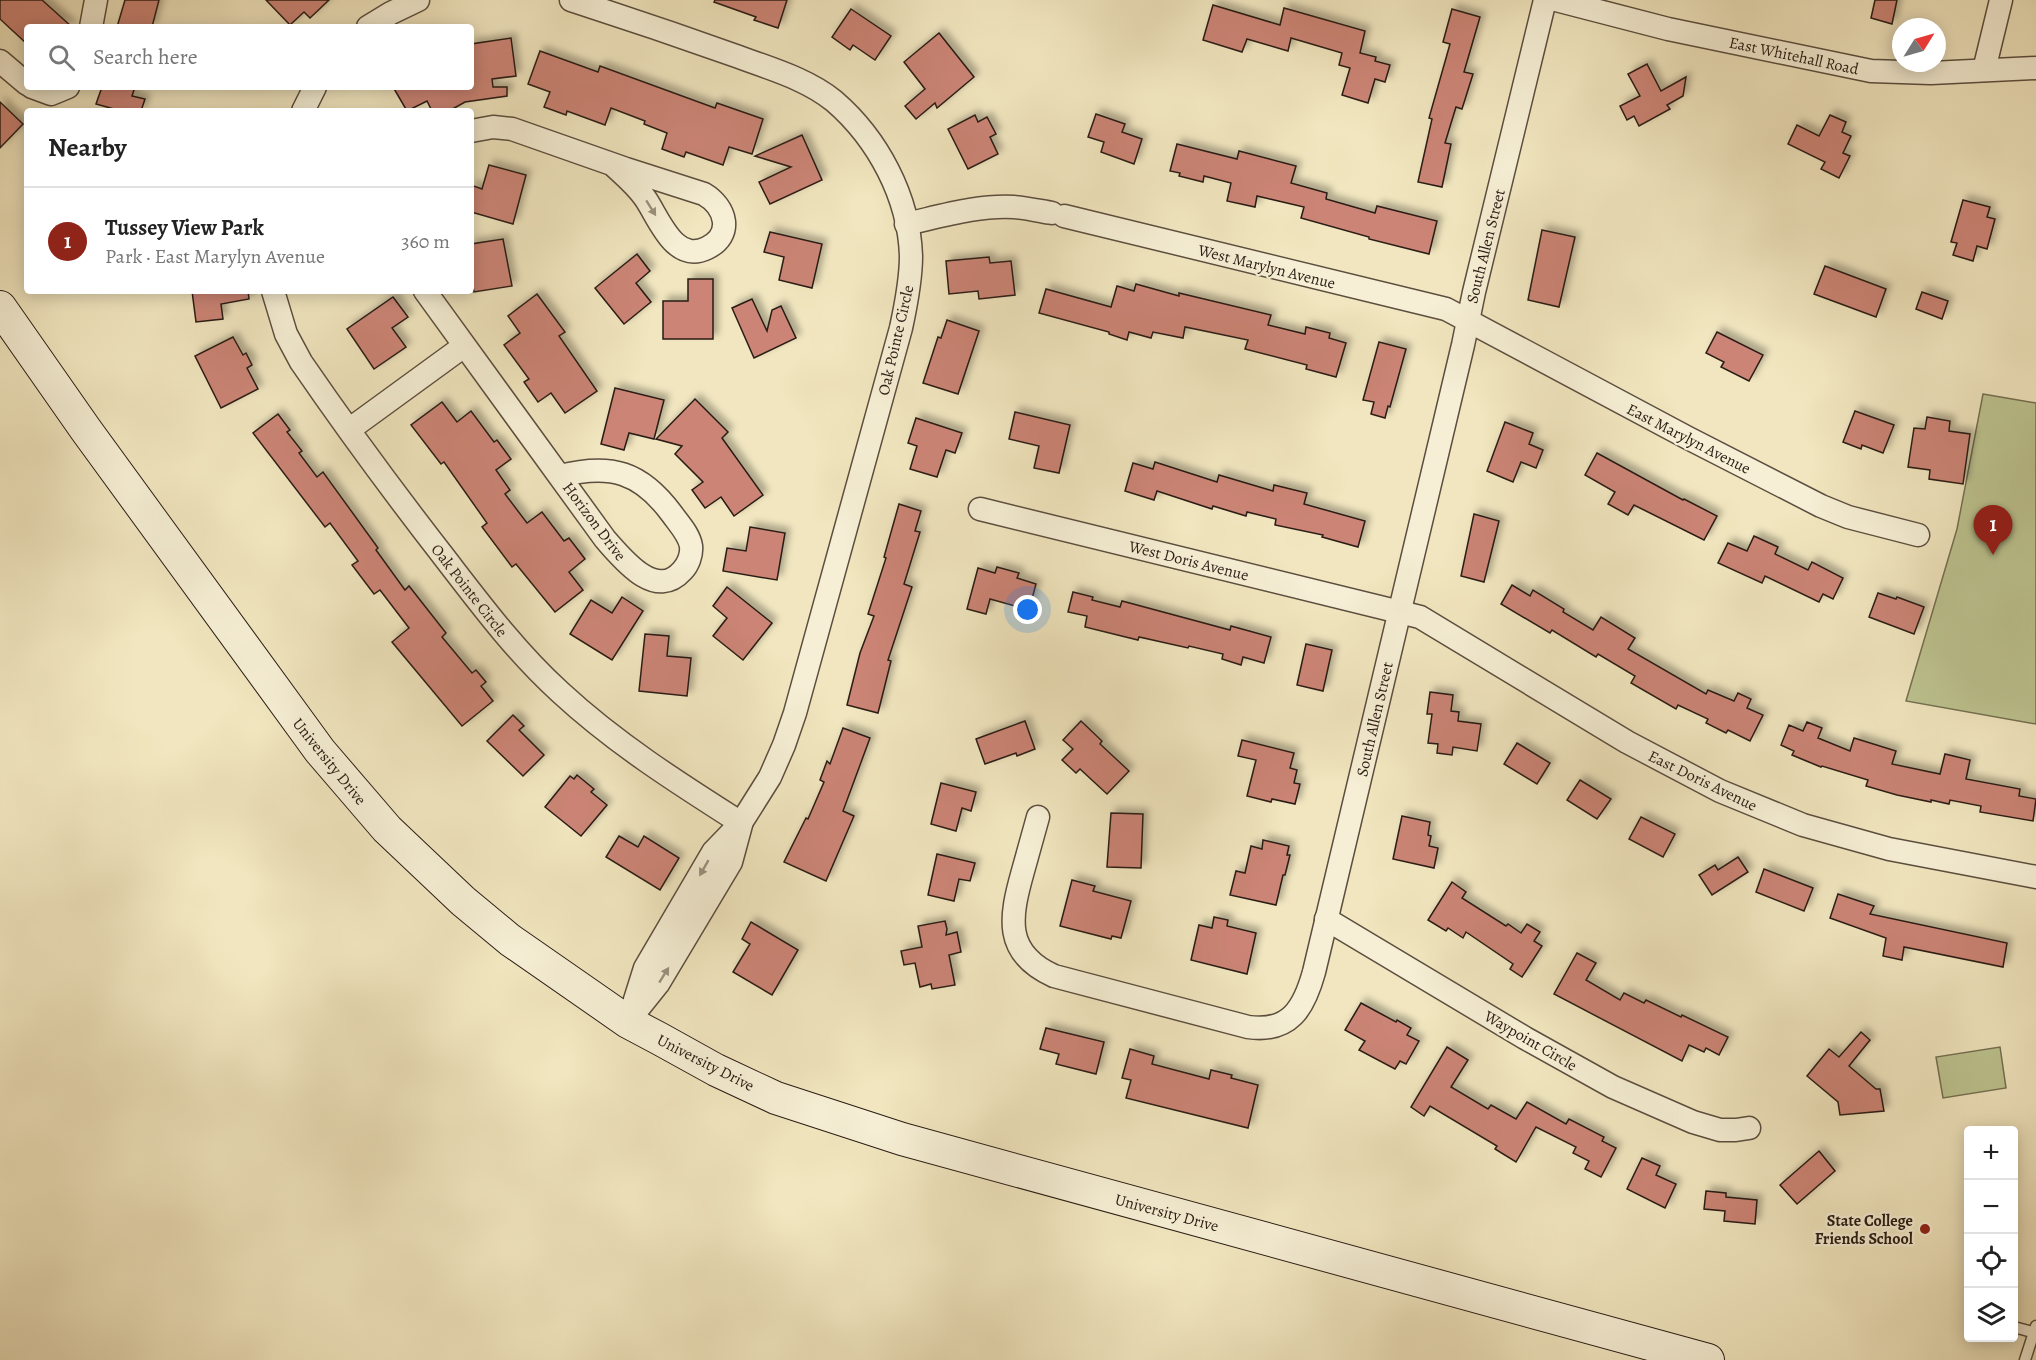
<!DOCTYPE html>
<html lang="en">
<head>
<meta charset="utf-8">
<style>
	body { margin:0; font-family:Alegreya,serif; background:#f2f2f2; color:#222 }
	.controls { position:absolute; right:18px; bottom:18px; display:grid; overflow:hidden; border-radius:6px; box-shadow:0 3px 15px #0003 }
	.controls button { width:54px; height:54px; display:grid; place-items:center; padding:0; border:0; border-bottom:2px solid #e0e0e0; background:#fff; color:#222; font:30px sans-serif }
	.compass { position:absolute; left:1892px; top:18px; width:54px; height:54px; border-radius:50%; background:#fff; box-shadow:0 3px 15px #0003; rotate:53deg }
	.you { position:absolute; left:1028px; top:610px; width:21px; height:21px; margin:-15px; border:4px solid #fff; border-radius:50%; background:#1a73e8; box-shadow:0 0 0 9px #1a73e833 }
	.badge { display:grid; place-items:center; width:39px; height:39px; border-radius:50%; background:#8f2418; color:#fff; font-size:20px; font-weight:700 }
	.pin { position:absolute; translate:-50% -50px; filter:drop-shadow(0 2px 3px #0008) }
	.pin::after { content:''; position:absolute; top:32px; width:21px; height:18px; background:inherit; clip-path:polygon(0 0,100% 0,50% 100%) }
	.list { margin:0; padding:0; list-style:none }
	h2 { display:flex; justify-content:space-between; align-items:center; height:78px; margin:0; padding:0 24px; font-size:26px }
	h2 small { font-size:20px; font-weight:400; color:#767676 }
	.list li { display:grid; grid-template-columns:39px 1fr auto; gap:18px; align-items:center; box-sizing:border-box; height:108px; padding:0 24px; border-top:2px solid #e0e0e0 }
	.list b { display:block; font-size:22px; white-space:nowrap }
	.list p { margin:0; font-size:20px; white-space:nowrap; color:#767676 }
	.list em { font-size:20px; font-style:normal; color:#767676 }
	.icon { flex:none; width:33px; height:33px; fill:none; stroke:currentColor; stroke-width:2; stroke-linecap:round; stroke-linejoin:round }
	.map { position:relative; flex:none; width:2036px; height:1360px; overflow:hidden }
	.search { position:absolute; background:#fff; box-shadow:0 3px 15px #0003; left:24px; top:24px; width:450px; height:66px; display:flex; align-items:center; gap:15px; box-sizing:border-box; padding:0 21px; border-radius:6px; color:#767676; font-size:22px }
	.panel { position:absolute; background:#fff; box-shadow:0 3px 15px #0003; left:24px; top:108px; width:450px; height:186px; border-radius:6px }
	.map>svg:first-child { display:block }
	.green { fill:#bdc490; stroke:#747052; stroke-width:1.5 }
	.building { fill:#cb8474; stroke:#2a1c14; stroke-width:1.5; filter:url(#shadow) }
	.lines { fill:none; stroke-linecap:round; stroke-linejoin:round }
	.lane-casing { stroke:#5c4e3f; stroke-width:13 }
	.street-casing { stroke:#5c4e3f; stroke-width:25 }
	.secondary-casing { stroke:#2a1c14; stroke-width:34 }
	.lane { stroke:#f6efd5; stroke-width:10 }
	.street { stroke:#f6efd5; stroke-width:22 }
	.secondary { stroke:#f6efd5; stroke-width:32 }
	.oneway { fill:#9a907e }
	.poi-dot { fill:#8f2418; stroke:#f6efd5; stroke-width:2 }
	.labels { text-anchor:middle; stroke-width:4.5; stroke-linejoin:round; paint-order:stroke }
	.street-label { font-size:16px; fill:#2a1c14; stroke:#f6efd5 }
	.poi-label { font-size:16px; font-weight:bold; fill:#2a1c14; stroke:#f6efd5; text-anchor:end }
</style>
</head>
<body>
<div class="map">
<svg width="2036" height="1360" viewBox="0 0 2036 1360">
	<defs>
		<filter id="shadow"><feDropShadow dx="5" dy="-5" stdDeviation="3" flood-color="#0004"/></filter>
	</defs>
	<rect width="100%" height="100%" fill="#f1e6bf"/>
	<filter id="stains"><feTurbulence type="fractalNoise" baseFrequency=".00333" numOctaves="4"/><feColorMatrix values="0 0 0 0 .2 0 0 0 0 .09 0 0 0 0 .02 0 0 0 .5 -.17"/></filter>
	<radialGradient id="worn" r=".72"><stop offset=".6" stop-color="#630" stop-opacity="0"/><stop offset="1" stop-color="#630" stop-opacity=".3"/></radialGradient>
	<g class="green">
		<path d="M1983,394L2036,403V724L1906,701L1957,529Z"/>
		<path d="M2000,1047L2006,1088L1943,1098L1936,1057Z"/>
	</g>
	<g class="building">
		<path d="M0,0H42L72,27H27V44L0,19Z"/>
		<path d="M125,0H159L152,27H117Z"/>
		<path d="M266,0H329L310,18L304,12L290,25Z"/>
		<path d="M715,0H787L778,28L754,20L756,17L714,2Z"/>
		<path d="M1875,0H1897L1892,24L1871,18Z"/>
		<path d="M1213,5L1280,25L1284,8L1365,31L1360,53L1376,57L1375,61L1390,65L1385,82L1375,79L1368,103L1342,95L1350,68L1339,65L1342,53L1291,38L1288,51L1247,39L1242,52L1203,40Z"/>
		<path d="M851,9L891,36L875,60L853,45L850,50L832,37Z"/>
		<path d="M1452,9L1480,17L1464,72L1473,74L1462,109L1456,107L1445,143L1451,144L1442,187L1418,182L1432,119L1429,118L1450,44L1443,42Z"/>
		<path d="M939,33L974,77L937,108L935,103L916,119L905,106L925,89L904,62Z"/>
		<path d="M511,38L516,76L492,79L493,87H507V96L465,102L449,111H432L427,101L407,111L393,87H471V44Z"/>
		<path d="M540,51L598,72L600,66L715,108L717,103L763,119L752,154L729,147L723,165L686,152L684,157L662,149L667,133L644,124L645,121L611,108L605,125L567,111L566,115L544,107L550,92L528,84Z"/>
		<path d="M1647,64L1661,91L1686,77L1683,96L1667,105L1670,109L1639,126L1634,116L1627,120L1620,106L1640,96L1628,74Z"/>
		<path d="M102,87H135L132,96L145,99L141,111H121L96,104Z"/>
		<path d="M0,102L23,124L0,148Z"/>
		<path d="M1096,114L1125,124L1122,132L1142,139L1134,164L1101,152L1104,142L1088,137Z"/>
		<path d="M975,115L978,122L987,117L996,134L990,137L998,154L968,169L948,129Z"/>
		<path d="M1830,115L1846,122L1842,132L1851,136L1843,153L1850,156L1839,178L1821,169L1825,162L1788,144L1797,125L1819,136Z"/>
		<path d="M802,135L822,180L770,204L759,182L791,167L755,156Z"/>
		<path d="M1177,144L1237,159L1239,151L1296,166L1291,183L1327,193L1326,199L1375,213L1377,206L1437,221L1429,254L1369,239V237L1301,218L1304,207L1257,196L1255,207L1227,201L1231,183L1204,176L1203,182L1179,176L1180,173L1170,171Z"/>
		<path d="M489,165L526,175L513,224L471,212V185L482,189Z"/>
		<path d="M1963,200L1990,207L1987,217L1995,219L1987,249L1977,246L1973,261L1953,255L1957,243L1951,242Z"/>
		<path d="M1542,230L1575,237L1559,307L1528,300Z"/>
		<path d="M770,232L822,244L812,288L779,280L784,257L764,252Z"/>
		<path d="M503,239L512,286L474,292L471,275V244Z"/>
		<path d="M637,254L650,271L636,283L651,302L624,324L595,288Z"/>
		<path d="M989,257L990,263L1011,261L1015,295L979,299L978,291L949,294L946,261Z"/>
		<path d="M1825,266L1886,289L1876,317L1814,294Z"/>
		<path d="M688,279H713V339H663V301H688Z"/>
		<path d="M1136,284L1179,296V293L1271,315L1268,325L1305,334L1306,327L1330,333L1329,338L1346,343L1336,377L1306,369L1307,365L1245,349L1248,340L1185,327L1183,338L1153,332L1151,338L1129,332L1127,340L1109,334V332L1039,313L1046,289L1111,307L1117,286L1134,291Z"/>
		<path d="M192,291H248L249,299L221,304L223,319L196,322Z"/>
		<path d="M1922,292L1948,301L1942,319L1916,309Z"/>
		<path d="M537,294L565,332L559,336L597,391L565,413L551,393L538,402L524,382L529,379L504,345L520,333L508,316Z"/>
		<path d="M393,297L408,317L392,328L406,347L374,369L347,329Z"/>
		<path d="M752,299L767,331L772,310L781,306L796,338L754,358L732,308Z"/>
		<path d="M947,320L979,331L958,394L923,383L938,337L941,338Z"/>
		<path d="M1717,332L1763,355L1749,381L1721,367L1724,362L1706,353Z"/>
		<path d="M233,337L243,355L246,353L252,365L247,368L258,389L221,408L195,356Z"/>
		<path d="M1379,342L1406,349L1390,407L1388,406L1385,418L1371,414L1374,402L1363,400Z"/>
		<path d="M615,388L664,400L654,439L629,433L624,450L601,444Z"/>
		<path d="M695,399L728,432L722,438L763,495L734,516L721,497L705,508L692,490L703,482L675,454L682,446L656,439Z"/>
		<path d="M442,402L457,422L471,411L494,442L497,440L511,459L496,470L510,490L505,494L527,523L542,512L564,541L569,538L585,559L569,572L583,590L555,612L516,564L512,567L482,527L487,523L444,462L441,464L411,425Z"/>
		<path d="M1855,411L1894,425L1883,453L1862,445L1861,449L1843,442Z"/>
		<path d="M1015,412L1070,425L1059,473L1034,468L1039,446L1009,439Z"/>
		<path d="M278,414L290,430L287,432L302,451L299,453L317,477L323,472L378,548L376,550L405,590L409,586L446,633L442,637L472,673L476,670L486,682L481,686L493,701L462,726L392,642L409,628L380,590L374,594L352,565L358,561L330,523L325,527L253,433Z"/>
		<path d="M1927,417L1950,421L1949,431L1970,434L1963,484L1929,479L1930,470L1908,467L1914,428L1925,429Z"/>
		<path d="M916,418L962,433L955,453L946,450L937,477L910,469L917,446L908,443Z"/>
		<path d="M1505,422L1533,433L1529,444L1543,450L1536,468L1521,462L1513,482L1487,471Z"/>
		<path d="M1597,453L1683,500L1684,499L1717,516L1704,540L1634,505L1628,515L1608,504L1615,492L1585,475Z"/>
		<path d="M1155,462L1217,482L1219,475L1273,491L1274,485L1307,493L1304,504L1365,521L1358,547L1322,537L1323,535L1275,525L1276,519L1247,512L1246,516L1213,506L1212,509L1157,491L1154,500L1125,491L1133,463L1153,469Z"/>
		<path d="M899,504L921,511L915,531L920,532L904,584L912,587L888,660L891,661L878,713L847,705L860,653L874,616L868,614L886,558L884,557Z"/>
		<path d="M1474,514L1499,521L1484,582L1461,576Z"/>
		<path d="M750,527L785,533L777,580L723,571L727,548L746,551Z"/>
		<path d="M1754,536L1778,547L1775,554L1808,570L1812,562L1843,578L1833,599L1823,594L1819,602L1765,576L1762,583L1718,563L1728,543L1747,551Z"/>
		<path d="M997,567L1019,573L1017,578L1036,584L1029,610L990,599L986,614L967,609L978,568L995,573Z"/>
		<path d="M1512,585L1530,596L1533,590L1564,609L1563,612L1593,630L1601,617L1635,638L1628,649L1706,694L1708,690L1734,701L1738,693L1751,699L1747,708L1763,715L1750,741L1728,730L1726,733L1706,723L1708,719L1678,705L1676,709L1631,683L1635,676L1598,654L1596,657L1552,630L1550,633L1501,604Z"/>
		<path d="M727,587L772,623L743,660L713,636L727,618L713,606Z"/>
		<path d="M1073,592L1093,597L1092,600L1120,607L1122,601L1230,630L1231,626L1271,637L1264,663L1243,657L1241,665L1222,659L1223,654L1189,646L1188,648L1139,637L1138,640L1085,627L1087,616L1068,612Z"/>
		<path d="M1878,593L1896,599L1897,597L1924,607L1914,634L1869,617Z"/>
		<path d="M622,597L643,611L612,660L570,634L591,600L612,613Z"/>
		<path d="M645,634L669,636L667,656L691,658L687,696L639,691Z"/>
		<path d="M1306,644L1332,650L1323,691L1297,685Z"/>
		<path d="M1430,692L1453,695L1451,711L1459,712L1458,721L1481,724L1477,751L1453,747L1452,755L1437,753L1438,744L1428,743L1432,714H1427Z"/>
		<path d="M513,715L524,726L519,730L544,755L523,776L487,741Z"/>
		<path d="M1025,721L1035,749L1017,756L1016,753L985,764L976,739Z"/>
		<path d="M1081,721L1102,741L1100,744L1129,771L1107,794L1080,769L1076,773L1062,760L1073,749L1063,740Z"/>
		<path d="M1807,722L1822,728L1818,738L1850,751L1854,738L1896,751L1892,764L1940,774L1945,754L1970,760L1966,779L2020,789L2019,796L2036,799L2033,821L1980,812L1981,806L1950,800L1949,804L1931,800V802L1897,795L1866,786L1868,780L1822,766L1821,767L1792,755L1794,751L1781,745L1789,725L1803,731Z"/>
		<path d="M843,728L870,738L843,811L854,816L826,881L784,862L806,818L808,819L824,782L820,780L827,761L830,764Z"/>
		<path d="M1242,740L1294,753L1290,768L1297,770L1294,783L1300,784L1295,804L1272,799L1271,802L1247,796L1256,760L1238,756Z"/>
		<path d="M1517,743L1550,763L1537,784L1504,764Z"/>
		<path d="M577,775L594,789L591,792L607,805L581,836L545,807L570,776L574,779Z"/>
		<path d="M1580,780L1611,799L1597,819L1567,800Z"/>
		<path d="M941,783L976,792L971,811L962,808L956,831L931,824Z"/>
		<path d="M1111,813L1143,814L1141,868L1107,867Z"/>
		<path d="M1402,816L1430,822L1428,835L1431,836L1429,846L1438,848L1434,868L1393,859Z"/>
		<path d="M1641,817L1675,834L1663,857L1629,839Z"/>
		<path d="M619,836L638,847L644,836L679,858L660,890L606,857Z"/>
		<path d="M1263,840L1289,846L1287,855H1290L1285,875H1283L1276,905L1230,895L1236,871L1245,873L1251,846L1262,849Z"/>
		<path d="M937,854L975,863L970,881L959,879L954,901L928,895Z"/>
		<path d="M1738,857L1748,872L1712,895L1699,875L1715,865L1718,870Z"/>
		<path d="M1764,869L1813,888L1804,911L1756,892Z"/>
		<path d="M1072,880L1095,886L1093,891L1131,901L1121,938L1112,936L1111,939L1060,926Z"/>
		<path d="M1452,882L1466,892L1462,898L1506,926L1508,924L1521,933L1527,924L1540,932L1534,941L1542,946L1522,977L1510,969L1513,964L1466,932L1463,938L1448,928L1446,931L1428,920Z"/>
		<path d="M1838,894L1874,906L1870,914L2007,943L2003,967L1904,947L1902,960L1883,956L1886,938L1830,918Z"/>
		<path d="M1214,917L1228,920L1227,926L1256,933L1247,974L1191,960L1199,925L1212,928Z"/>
		<path d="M945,921L947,929L946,935L957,932L961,952L949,955L955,985L932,989L931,984L920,987L915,963L904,965L901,951L922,947L918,926Z"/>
		<path d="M751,922L798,950L772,995L733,972L750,944L742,939Z"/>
		<path d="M1577,953L1596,963L1586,980L1620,1000L1624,993L1644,1003L1646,1000L1681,1017L1682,1015L1728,1037L1719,1055L1706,1048L1704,1052L1689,1045L1682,1061L1554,994Z"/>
		<path d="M1361,1003L1396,1022L1397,1020L1411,1028L1407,1035L1419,1041L1406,1064L1400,1061L1395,1069L1359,1050L1365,1041L1345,1030Z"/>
		<path d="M1046,1028L1104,1042L1096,1074L1056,1064L1059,1054L1040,1049Z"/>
		<path d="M1861,1032L1870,1040L1849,1066L1876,1089H1880L1884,1111L1840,1115L1838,1102L1807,1076L1829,1049L1839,1057Z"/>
		<path d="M1447,1047L1468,1060L1451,1087L1488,1109L1491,1105L1516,1119L1527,1102L1566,1124L1569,1119L1604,1137L1602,1141L1616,1148L1601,1177L1585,1169L1589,1161L1573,1153L1576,1147L1536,1127L1516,1162L1495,1149L1497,1146L1430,1106L1424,1116L1411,1107Z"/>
		<path d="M1130,1049L1154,1056L1152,1064L1209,1079L1211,1070L1232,1075L1231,1078L1258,1085L1248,1128L1126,1098L1131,1080L1122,1078Z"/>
		<path d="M1819,1151L1835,1171L1797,1204L1780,1185Z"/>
		<path d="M1642,1158L1660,1166L1656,1175L1676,1184L1665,1208L1627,1189Z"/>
		<path d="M1706,1191L1726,1193V1197L1757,1200L1755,1224L1724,1221L1725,1211L1704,1209Z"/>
	</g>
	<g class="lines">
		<defs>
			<g id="lane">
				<path d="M2014,1327L2036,1333"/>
				<path d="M2025,1360L2036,1326"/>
			</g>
			<g id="street">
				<path d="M571,0C627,18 683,37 739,57C771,69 807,79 834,101C878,139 909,197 911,256C911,280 906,305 901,328L795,713L784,745L770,777L741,823L713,852L645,968L628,1022"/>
				<path d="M1556,0L1668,29L1871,71L1931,73L2036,68"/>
				<path d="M91,27L96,0"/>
				<path d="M368,27L391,13L418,0"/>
				<path d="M0,61L27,84"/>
				<path d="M1984,70L2001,0"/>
				<path d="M32,87L51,94L68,87"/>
				<path d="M303,111L315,87"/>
				<path d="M471,131L493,127L512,129L626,169L704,194C726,207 734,235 707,248C674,264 659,218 645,198C636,185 625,176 613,165"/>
				<path d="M1064,216L1446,309L1688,438L1821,506L1848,517L1918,535"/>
				<path d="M906,224C942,216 978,205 1014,207C1027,208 1040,211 1052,213"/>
				<path d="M273,291L286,334L301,362C347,429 395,494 444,557C481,605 516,652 560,692C615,743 678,783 741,823"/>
				<path d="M425,291L605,539C622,558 655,601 682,571C688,565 692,555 691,546C689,534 679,524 672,514C641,472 611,463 560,476"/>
				<path d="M350,429L464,346"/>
				<path d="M980,509L1420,617L1627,742L1720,791L1803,825L1889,849L2036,877"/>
				<path d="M1038,817C1033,835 1028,853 1023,871C1010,917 1003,953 1054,976L1248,1027C1290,1033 1304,1008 1314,972L1463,345L1474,292L1545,0"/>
				<path d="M1326,919L1525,1038L1613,1087L1693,1122L1720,1130H1736L1749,1128"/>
				<path d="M638,1009L658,984L731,862L741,825"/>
			</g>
			<path id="secondary" d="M0,307L86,430L320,751L387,829L463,901L510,940L628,1022L660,1039L716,1070L776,1098L902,1139L1708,1360"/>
		</defs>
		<use href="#lane" class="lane-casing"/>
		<use href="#street" class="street-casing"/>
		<use href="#secondary" class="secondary-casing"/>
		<use href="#lane" class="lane"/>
		<use href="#street" class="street"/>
		<use href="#secondary" class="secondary"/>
	</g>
	<defs><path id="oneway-solid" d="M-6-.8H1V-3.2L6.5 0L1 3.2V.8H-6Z" transform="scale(1.5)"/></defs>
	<g class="oneway">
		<use href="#oneway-solid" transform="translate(651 208) rotate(58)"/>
		<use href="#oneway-solid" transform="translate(704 868) rotate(120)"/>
		<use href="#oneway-solid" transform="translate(664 975) rotate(-58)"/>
	</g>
	<circle class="poi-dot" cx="1925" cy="1229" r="6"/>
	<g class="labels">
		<g class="street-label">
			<text transform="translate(1794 55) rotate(12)" y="6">East Whitehall Road</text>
			<text transform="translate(1485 246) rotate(-76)" y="6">South Allen Street</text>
			<text transform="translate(1267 266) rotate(14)" y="6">West Marylyn Avenue</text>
			<text transform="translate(895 340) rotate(-77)" y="6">Oak Pointe Circle</text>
			<text transform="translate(1689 438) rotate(27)" y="6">East Marylyn Avenue</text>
			<text transform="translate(595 521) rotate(53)" y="6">Horizon Drive</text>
			<text transform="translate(1189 560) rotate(14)" y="6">West Doris Avenue</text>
			<text transform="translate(470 590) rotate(52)" y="6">Oak Pointe Circle</text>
			<text transform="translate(1374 719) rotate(-77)" y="6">South Allen Street</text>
			<text transform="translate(330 761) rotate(51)" y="6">University Drive</text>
			<text transform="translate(1703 780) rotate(26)" y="6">East Doris Avenue</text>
			<text transform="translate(1531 1040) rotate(30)" y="6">Waypoint Circle</text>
			<text transform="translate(706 1062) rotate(27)" y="6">University Drive</text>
			<text transform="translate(1167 1212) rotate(15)" y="6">University Drive</text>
		</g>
		<g class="poi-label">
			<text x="1913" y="1226">State College<tspan x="1913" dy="18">Friends School</tspan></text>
		</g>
	</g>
	<rect width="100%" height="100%" filter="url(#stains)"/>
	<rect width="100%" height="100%" fill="url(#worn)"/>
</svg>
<div class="controls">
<button>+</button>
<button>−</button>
<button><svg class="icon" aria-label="locate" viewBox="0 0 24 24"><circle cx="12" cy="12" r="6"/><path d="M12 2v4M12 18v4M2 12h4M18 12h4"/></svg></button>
<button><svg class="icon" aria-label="layers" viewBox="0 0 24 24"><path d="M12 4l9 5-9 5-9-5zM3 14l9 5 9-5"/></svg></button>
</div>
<svg class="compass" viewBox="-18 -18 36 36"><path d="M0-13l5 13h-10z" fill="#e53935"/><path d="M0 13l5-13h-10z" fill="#767676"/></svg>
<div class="you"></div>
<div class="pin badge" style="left:1993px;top:555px">1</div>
<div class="search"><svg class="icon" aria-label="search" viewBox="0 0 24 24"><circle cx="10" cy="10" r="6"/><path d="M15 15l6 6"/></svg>Search here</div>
<section class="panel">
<h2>Nearby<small></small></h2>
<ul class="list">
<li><span class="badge">1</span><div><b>Tussey View Park</b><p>Park · East Marylyn Avenue</p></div><em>360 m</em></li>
</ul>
</section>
</div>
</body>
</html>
